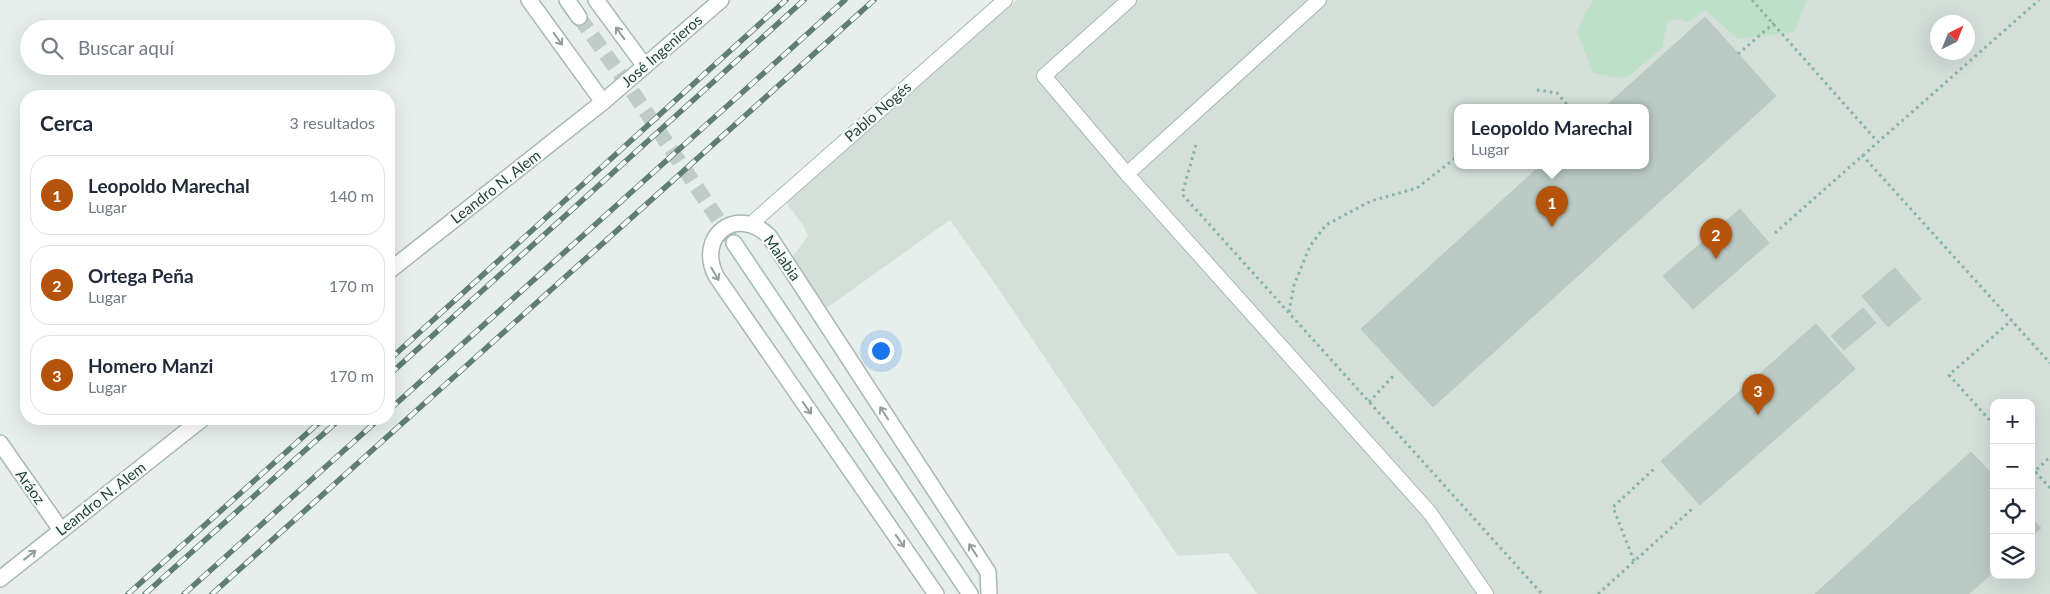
<!DOCTYPE html>
<html lang="es">
<head>
<meta charset="utf-8">
<style>
	body { margin:0; font-family:Lato,sans-serif; background:#f6f6f7; color:#1f2937 }
	.controls { position:absolute; right:15px; bottom:15px; display:grid; overflow:hidden; border-radius:10px; box-shadow:0 5px 20px #0002 }
	.controls button { width:45px; height:45px; display:grid; place-items:center; padding:0; border:0; border-bottom:1px solid #e0e1e3; background:#fff; color:#1f2937; font:25px sans-serif }
	.compass { position:absolute; left:1930px; top:15px; width:45px; height:45px; border-radius:50%; background:#fff; box-shadow:0 5px 20px #0002; rotate:43deg }
	.you { position:absolute; left:880px; top:350px; width:18px; height:18px; margin:-12px; border:4px solid #fff; border-radius:50%; background:#1a73e8; box-shadow:0 0 0 8px #1a73e833 }
	.badge { display:grid; place-items:center; width:32px; height:32px; border-radius:50%; background:#b45309; color:#fff; font-size:16px; font-weight:700 }
	.pin { position:absolute; translate:-50% -41px; filter:drop-shadow(0 1px 2px #0008) }
	.pin::after { content:''; position:absolute; top:26px; width:18px; height:15px; background:inherit; clip-path:polygon(0 0,100% 0,50% 100%) }
	.popup { position:absolute; left:1454px; top:104px; width:195px; height:65px; box-sizing:border-box; display:grid; place-content:center; border-radius:10px; background:#fff; filter:drop-shadow(0 1px 4px #0005); font-size:16px; white-space:nowrap; color:#747a83 }
	.popup b { font-size:19px; color:#1f2937 }
	.popup::after { content:''; position:absolute; left:50%; top:100%; margin-left:-10px; border:10px solid transparent; border-top-color:#fff }
	.list { margin:0; padding:0; list-style:none }
	h2 { display:flex; justify-content:space-between; align-items:center; height:65px; margin:0; padding:0 20px; font-size:21px }
	h2 small { font-size:16px; font-weight:400; color:#747a83 }
	.list li { display:grid; grid-template-columns:32px 1fr auto; gap:15px; align-items:center; box-sizing:border-box; height:80px; margin:0 10px 10px; padding:0 10px; border:1px solid #e0e1e3; border-radius:20px }
	.list b { display:block; font-size:19px; white-space:nowrap }
	.list p { margin:0; font-size:16px; white-space:nowrap; color:#747a83 }
	.list em { font-size:16px; font-style:normal; color:#747a83 }
	.icon { flex:none; width:28px; height:28px; fill:none; stroke:currentColor; stroke-width:2; stroke-linecap:round; stroke-linejoin:round }
	.map { position:relative; flex:none; width:2050px; height:594px; overflow:hidden }
	.search { position:absolute; background:#fff; box-shadow:0 5px 20px #0002; left:20px; top:20px; width:375px; height:55px; display:flex; align-items:center; gap:12px; box-sizing:border-box; padding:0 18px; border-radius:28px; color:#747a83; font-size:19px }
	.panel { position:absolute; background:#fff; box-shadow:0 5px 20px #0002; left:20px; top:90px; width:375px; height:335px; border-radius:20px }
	.map>svg:first-child { display:block }
	.built { fill:#d4dfda; fill-rule:evenodd }
	.green { fill:#bfe0c8 }
	.building { fill:#bbcac4; stroke:#b8c9c2 }
	.lines { fill:none; stroke-linecap:round; stroke-linejoin:round }
	.secondary-tunnel { stroke:#bfccc8; stroke-width:15; stroke-dasharray:15 8; stroke-linecap:butt }
	.service-casing { stroke:#a8b8b2; stroke-width:16 }
	.minor-casing { stroke:#a8b8b2; stroke-width:18 }
	.secondary-casing { stroke:#a4bbb3; stroke-width:18 }
	.path { stroke:#86b3a5; stroke-width:3; stroke-dasharray:2.5 4; stroke-linecap:butt }
	.service { stroke:#fff; stroke-width:14 }
	.minor { stroke:#fff; stroke-width:15 }
	.secondary { stroke:#fff; stroke-width:15 }
	.rail-casing { stroke:#5f7d75; stroke-width:5.5 }
	.rail { stroke:#f7fbf9; stroke-width:4; stroke-dasharray:11; stroke-linecap:butt }
	.oneway { stroke:#92a09c }
	.labels { text-anchor:middle; stroke-width:4.5; stroke-linejoin:round; paint-order:stroke }
	.street-label { font-size:15px; fill:#24423a; stroke:#f7fbf9 }
</style>
</head>
<body>
<div class="map">
<svg width="2050" height="594" viewBox="0 0 2050 594">
	<rect width="100%" height="100%" fill="#e6efeb"/>
	<path class="built" d="M1017,0H2050V594H1257L1228,553L1178,556L1000,291L950,220L824,310L790,260L808,236L803,225L784,200ZM1938,22H1968V52H1938ZM1458,108H1646V166H1458ZM1994,403H2031V575H1994Z"/>
	<path class="green" d="M1594,0H1807L1794,32L1738,39L1705,10L1687,22L1679,19L1668,21L1662,48L1629,76L1617,78L1593,73L1577,32L1583,17Z"/>
	<g class="building">
		<path d="M1705,17L1776,96L1433,407L1361,329L1540,166H1646V108H1604Z"/>
		<path d="M1740,209L1769,243L1693,309L1663,276Z"/>
		<path d="M1895,268L1921,299L1888,327L1862,296Z"/>
		<path d="M1863,308L1876,323L1844,350L1831,336Z"/>
		<path d="M1816,324L1855,369L1700,505L1661,461Z"/>
		<path d="M1971,452L1994,476V571L1969,594H1815Z"/>
		<path d="M2031,518L2041,528L2031,537Z"/>
	</g>
	<g class="lines">
		<path class="secondary-tunnel" d="M579,17L630,88L734,243"/>
		<defs>
			<g id="service">
				<path d="M1129,0L1044,76L1127,174L1430,513L1486,594"/>
				<path d="M1127,174L1319,0"/>
				<path d="M752,223L1005,0"/>
			</g>
			<g id="minor">
				<path d="M529,0L603,102"/>
				<path d="M596,0L644,65"/>
				<path d="M389,271L603,102L721,0"/>
				<path d="M0,443L61,530"/>
				<path d="M0,579L202,419"/>
				<path d="M936,594L716,276C696,236 736,205 769,236L988,572L989,594"/>
			</g>
			<g id="secondary">
				<path d="M567,0L579,17"/>
				<path d="M734,243L970,594"/>
			</g>
		</defs>
		<use href="#service" class="service-casing"/>
		<use href="#minor" class="minor-casing"/>
		<use href="#secondary" class="secondary-casing"/>
		<g class="path">
			<path d="M1752,0L1877,141"/>
			<path d="M1738,54L1774,23"/>
			<path d="M1537,90L1557,93L1570,108"/>
			<path d="M1196,145L1182,194L1542,594"/>
			<path d="M1862,155L2050,363"/>
			<path d="M1775,233L2039,0"/>
			<path d="M1289,312L1294,285L1310,246L1326,225L1371,201L1417,188L1458,156"/>
			<path d="M1369,402L1395,374"/>
			<path d="M1994,425L1949,375L2012,320"/>
			<path d="M2031,467L2050,488"/>
			<path d="M2031,470L2035,471L2050,457"/>
			<path d="M1634,561L1613,507L1655,468"/>
			<path d="M1598,594L1692,509"/>
		</g>
		<use href="#service" class="service"/>
		<use href="#minor" class="minor"/>
		<use href="#secondary" class="secondary"/>
		<defs>
			<g id="rail">
				<path d="M389,360L786,0"/>
				<path d="M389,375L804,0"/>
				<path d="M389,410L845,0"/>
				<path d="M128,594L323,419"/>
				<path d="M145,594L340,419"/>
				<path d="M184,594L379,419"/>
				<path d="M212,594L874,0"/>
			</g>
		</defs>
		<use href="#rail" class="rail-casing"/>
		<use href="#rail" class="rail"/>
	</g>
	<defs><path id="oneway-shaft" d="M-6 0H5M1.5-3L5.5 0L1.5 3" fill="none" stroke-width="1.6" stroke-linecap="round" stroke-linejoin="round" transform="scale(1.25)"/></defs>
	<g class="oneway">
		<use href="#oneway-shaft" transform="translate(620 33) rotate(-126)"/>
		<use href="#oneway-shaft" transform="translate(558 39) rotate(54)"/>
		<use href="#oneway-shaft" transform="translate(715 274) rotate(60)"/>
		<use href="#oneway-shaft" transform="translate(807 408) rotate(55)"/>
		<use href="#oneway-shaft" transform="translate(884 413) rotate(-123)"/>
		<use href="#oneway-shaft" transform="translate(900 541) rotate(55)"/>
		<use href="#oneway-shaft" transform="translate(973 550) rotate(-123)"/>
		<use href="#oneway-shaft" transform="translate(30 555) rotate(-38)"/>
	</g>
	<g class="labels">
		<g class="street-label">
			<text transform="translate(662 51) rotate(-41)" y="5">José Ingenieros</text>
			<text transform="translate(878 112) rotate(-41)" y="5">Pablo Nogés</text>
			<text transform="translate(496 187) rotate(-38)" y="5">Leandro N. Alem</text>
			<text transform="translate(782 258) rotate(55)" y="5">Malabia</text>
			<text transform="translate(30 487) rotate(55)" y="5">Aráoz</text>
			<text transform="translate(101 499) rotate(-38)" y="5">Leandro N. Alem</text>
		</g>
	</g>
</svg>
<div class="controls">
<button>+</button>
<button>−</button>
<button><svg class="icon" aria-label="locate" viewBox="0 0 24 24"><circle cx="12" cy="12" r="6"/><path d="M12 2v4M12 18v4M2 12h4M18 12h4"/></svg></button>
<button><svg class="icon" aria-label="layers" viewBox="0 0 24 24"><path d="M12 4l9 5-9 5-9-5zM3 14l9 5 9-5"/></svg></button>
</div>
<svg class="compass" viewBox="-18 -18 36 36"><path d="M0-13l5 13h-10z" fill="#e53935"/><path d="M0 13l5-13h-10z" fill="#747a83"/></svg>
<div class="you"></div>
<div class="pin badge" style="left:1552px;top:227px">1</div>
<div class="popup"><b>Leopoldo Marechal</b>Lugar</div>
<div class="pin badge" style="left:1716px;top:259px">2</div>
<div class="pin badge" style="left:1758px;top:415px">3</div>
<div class="search"><svg class="icon" aria-label="search" viewBox="0 0 24 24"><circle cx="10" cy="10" r="6"/><path d="M15 15l6 6"/></svg>Buscar aquí</div>
<section class="panel">
<h2>Cerca<small>3 resultados</small></h2>
<ul class="list">
<li><span class="badge">1</span><div><b>Leopoldo Marechal</b><p>Lugar</p></div><em>140 m</em></li>
<li><span class="badge">2</span><div><b>Ortega Peña</b><p>Lugar</p></div><em>170 m</em></li>
<li><span class="badge">3</span><div><b>Homero Manzi</b><p>Lugar</p></div><em>170 m</em></li>
</ul>
</section>
</div>
</body>
</html>
